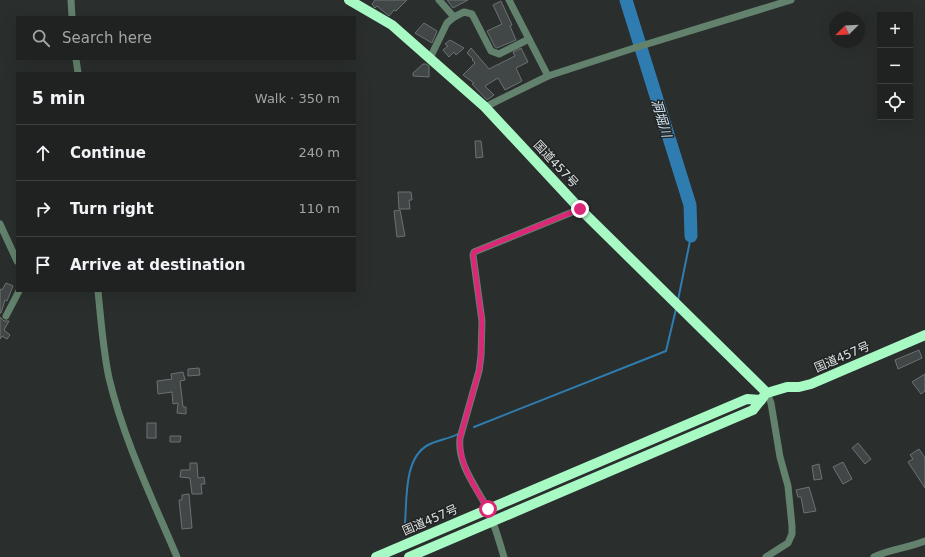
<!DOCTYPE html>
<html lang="en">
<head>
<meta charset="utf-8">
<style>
	body { margin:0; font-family:"DejaVu Sans","Noto Sans JP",sans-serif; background:#2d2f2f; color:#f1f3f6 }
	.controls { position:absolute; right:12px; top:12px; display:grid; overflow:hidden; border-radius:0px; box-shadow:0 4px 16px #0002 }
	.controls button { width:36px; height:36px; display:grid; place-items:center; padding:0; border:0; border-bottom:1px solid #3d3f40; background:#202222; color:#f1f3f6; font:20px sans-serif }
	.compass { position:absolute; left:829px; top:12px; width:36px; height:36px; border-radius:50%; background:#202222; box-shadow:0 4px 16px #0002; rotate:246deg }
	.stop { position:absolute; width:12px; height:12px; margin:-9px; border:3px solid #db2777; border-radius:50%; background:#fff }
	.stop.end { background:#db2777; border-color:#fff; box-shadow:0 1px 4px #0008 }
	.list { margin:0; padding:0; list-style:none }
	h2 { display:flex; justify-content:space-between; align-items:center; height:52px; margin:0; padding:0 16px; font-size:17px }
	h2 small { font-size:13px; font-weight:400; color:#a2a4a5 }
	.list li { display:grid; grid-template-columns:26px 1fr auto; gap:12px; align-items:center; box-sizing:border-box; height:56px; padding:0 16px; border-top:1px solid #3d3f40 }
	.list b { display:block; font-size:15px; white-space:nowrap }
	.list em { font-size:13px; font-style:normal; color:#a2a4a5 }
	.icon { flex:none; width:22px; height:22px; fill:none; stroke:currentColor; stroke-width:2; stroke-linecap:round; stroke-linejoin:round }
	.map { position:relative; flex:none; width:925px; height:557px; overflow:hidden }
	.search { position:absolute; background:#202222; box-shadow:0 4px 16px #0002; left:16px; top:16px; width:340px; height:44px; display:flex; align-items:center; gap:10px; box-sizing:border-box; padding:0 14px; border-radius:0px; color:#a2a4a5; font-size:15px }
	.panel { position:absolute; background:#202222; box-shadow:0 4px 16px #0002; left:16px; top:72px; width:340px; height:220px; border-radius:0px }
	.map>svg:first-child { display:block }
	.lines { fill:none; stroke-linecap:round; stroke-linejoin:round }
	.stream { stroke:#2f7db0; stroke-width:2 }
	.river { stroke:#2f7db0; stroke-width:13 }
	.building { fill:#414647; stroke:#6c7172 }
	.minor { stroke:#62826d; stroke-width:7 }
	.highway { stroke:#a8fac5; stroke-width:10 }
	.route { stroke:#db2777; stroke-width:5 }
	.labels { text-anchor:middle; stroke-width:3; stroke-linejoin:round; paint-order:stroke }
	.street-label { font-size:12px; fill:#dee1e0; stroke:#202424 }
	.water-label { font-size:13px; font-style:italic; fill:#d5e7f5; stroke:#202424 }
</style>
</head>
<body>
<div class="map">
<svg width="925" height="557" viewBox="0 0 925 557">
	<rect width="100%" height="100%" fill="#2a2e2d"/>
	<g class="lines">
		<g class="stream">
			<path d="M678,300L691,236"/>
			<path d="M474,427L666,351L676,309"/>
			<path d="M405,523C407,498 404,458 428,445C437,440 449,439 458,434"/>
		</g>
		<path class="river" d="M626,0L690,205L691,236"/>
	</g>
	<g class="building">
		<path d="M375,0H407L396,11L394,10L389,16L377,6L375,8L372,4Z"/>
		<path d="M447,0H468L453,8Z"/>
		<path d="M501,1L512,25L510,26L516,40L497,48L495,47L487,31L502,24L493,5Z"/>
		<path d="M424,23L437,31L432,43L415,33Z"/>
		<path d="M450,40L464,48L456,55L454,52L449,57L443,50L448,46L445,44Z"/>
		<path d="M471,48L489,69L515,56L513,52L521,48L528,62L516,68L522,81L505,90L498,78L485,86L494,95L487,100L472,84L474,83L463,75L475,63L472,60L473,59L467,53Z"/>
		<path d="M423,64H426L429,66V77L413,76V73Z"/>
		<path d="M475,141H481L483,157L476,158Z"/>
		<path d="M398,192H411L412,200H409L410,209H399Z"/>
		<path d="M400,210L405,236L397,237L394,211Z"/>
		<path d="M6,283L13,286L7,301L5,300L1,313H0V289L2,290Z"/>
		<path d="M0,317L4,321H9L4,330L10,335L7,339L2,336L0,339Z"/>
		<path d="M919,350L922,358L898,369L895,360Z"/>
		<path d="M199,368L200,375L188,376V369Z"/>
		<path d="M183,372L185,380L180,381L183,407H186V414L177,413L178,403L173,404L172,392L158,394L157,381L172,379L171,374Z"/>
		<path d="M925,374V391L921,394L912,382Z"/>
		<rect x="147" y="423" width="9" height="15"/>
		<path d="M170,436H181L180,442H170Z"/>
		<path d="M858,443L871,459L865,464L852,448Z"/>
		<path d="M919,449L925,458V488L908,462L913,459L910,455Z"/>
		<path d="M843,462L852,479L843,484L833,467Z"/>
		<path d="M190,463H197L198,478L204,477L205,484H201L202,494H192L190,478L180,477L181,470H190Z"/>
		<path d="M819,464L822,479L814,480L812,466Z"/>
		<path d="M809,487L816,511L804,513L801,497H798L796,490Z"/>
		<path d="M189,494L192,528L182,529L179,500H182V495Z"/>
	</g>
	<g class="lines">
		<g class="minor">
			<path d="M71,0L72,17"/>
			<path d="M439,0L454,17L464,12L472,14L491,51L499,54L529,39"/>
			<path d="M509,0L548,76"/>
			<path d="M430,58L447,23L454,17"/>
			<path d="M76,59L78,73"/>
			<path d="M485,107L548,76L631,49L791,0"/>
			<path d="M0,224L17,261"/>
			<path d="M98,291C101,320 103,350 109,378C124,441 152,498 177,557"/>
			<path d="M6,316L19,291"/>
			<path d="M504,557C499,541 495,525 488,510C477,487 457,465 460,438L479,371L481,356L482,321L473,255L474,252L580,209"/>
			<path d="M766,557L788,543L792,534V526L788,486L780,457L771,403L767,393"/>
			<path d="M874,557C890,549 909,548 925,541"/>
		</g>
		<g class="highway">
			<path d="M349,0L392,25L485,107L580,209L767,393L787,387H799L811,384L925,335"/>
			<path d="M376,557L747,399L761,400"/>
			<path d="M409,557L753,410L764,396"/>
		</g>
	</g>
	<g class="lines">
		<path class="route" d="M488,509C476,489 458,463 460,438L479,371L481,356L482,321L473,255L474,252L580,209"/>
	</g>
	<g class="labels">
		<g class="street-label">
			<text transform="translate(556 164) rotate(47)" y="4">国道457号</text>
			<text transform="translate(842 357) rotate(-23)" y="4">国道457号</text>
			<text transform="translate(430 520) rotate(-23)" y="4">国道457号</text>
		</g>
		<g class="water-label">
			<text transform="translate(662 118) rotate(73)" y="5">洞堀川</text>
		</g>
	</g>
</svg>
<div class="controls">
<button>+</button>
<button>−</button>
<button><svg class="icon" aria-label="locate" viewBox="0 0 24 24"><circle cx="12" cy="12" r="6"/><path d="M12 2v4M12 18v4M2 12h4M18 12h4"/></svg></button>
</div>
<svg class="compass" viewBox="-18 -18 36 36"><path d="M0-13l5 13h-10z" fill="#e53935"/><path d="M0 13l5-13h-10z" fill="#a2a4a5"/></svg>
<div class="stop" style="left:488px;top:509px"></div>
<div class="stop end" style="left:580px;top:209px"></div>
<div class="search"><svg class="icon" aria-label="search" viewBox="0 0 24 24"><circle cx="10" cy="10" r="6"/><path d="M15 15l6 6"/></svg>Search here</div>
<section class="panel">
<h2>5 min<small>Walk · 350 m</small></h2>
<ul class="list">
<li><svg class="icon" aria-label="ahead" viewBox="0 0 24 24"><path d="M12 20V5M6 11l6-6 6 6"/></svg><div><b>Continue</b></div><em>240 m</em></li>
<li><svg class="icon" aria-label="right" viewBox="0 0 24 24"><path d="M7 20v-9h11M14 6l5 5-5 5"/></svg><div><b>Turn right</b></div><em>110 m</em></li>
<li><svg class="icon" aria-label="arrive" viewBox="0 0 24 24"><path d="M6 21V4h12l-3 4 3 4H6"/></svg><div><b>Arrive at destination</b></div></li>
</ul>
</section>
</div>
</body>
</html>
